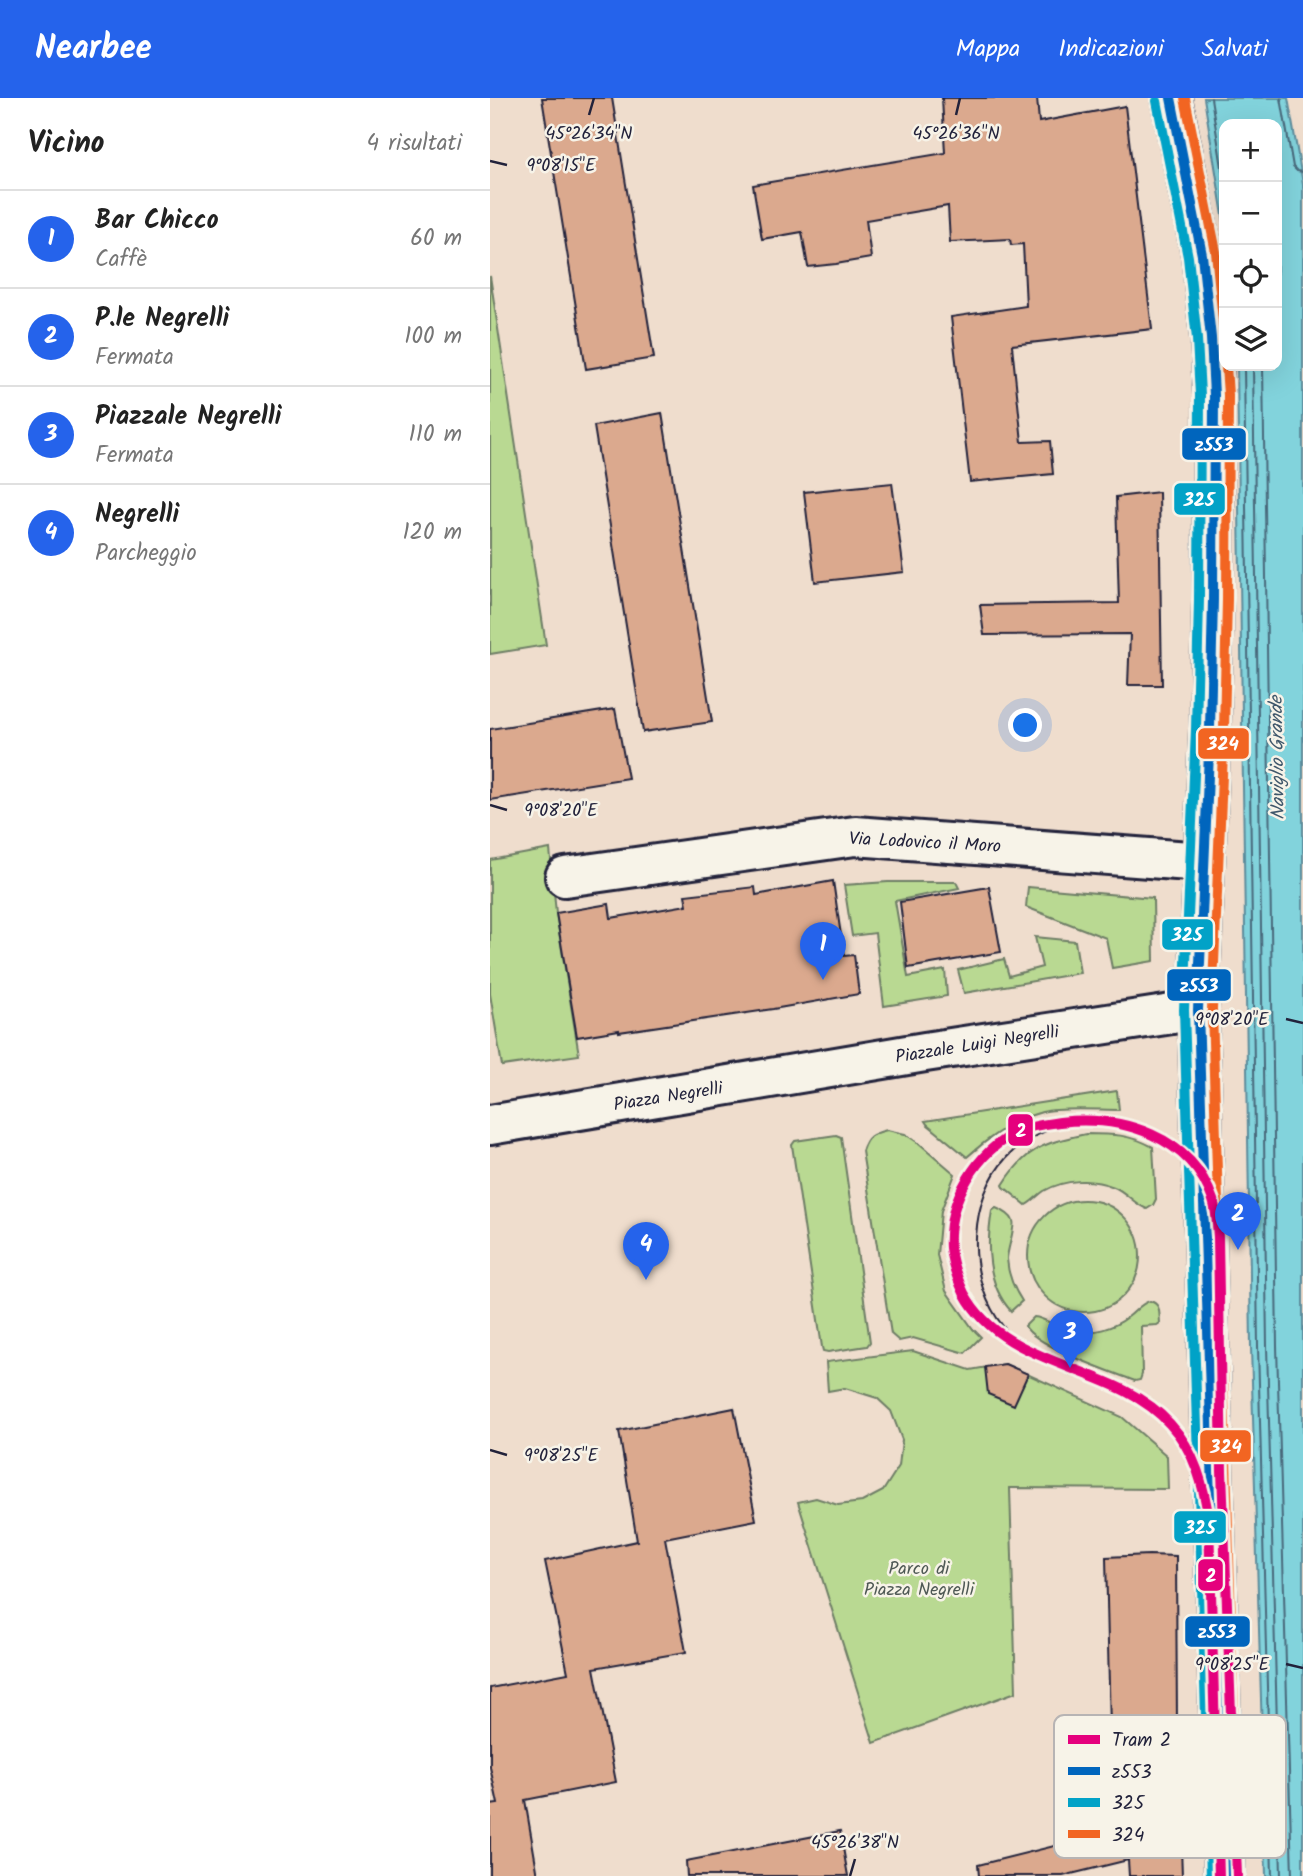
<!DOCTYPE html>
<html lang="it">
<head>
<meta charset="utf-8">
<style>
	body { margin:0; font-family:Kalam,sans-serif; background:#f6f6f6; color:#222 }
	.controls { position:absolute; right:21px; top:21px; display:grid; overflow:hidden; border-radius:14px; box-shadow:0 7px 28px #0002 }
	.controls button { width:63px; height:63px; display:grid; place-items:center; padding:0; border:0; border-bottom:2px solid #e0e0e0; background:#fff; color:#222; font:35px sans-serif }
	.you { position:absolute; left:536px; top:628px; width:24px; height:24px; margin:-18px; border:5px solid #fff; border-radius:50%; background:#1a73e8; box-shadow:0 0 0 10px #1a73e833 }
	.badge { display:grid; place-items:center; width:46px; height:46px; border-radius:50%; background:#2563eb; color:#fff; font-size:23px; font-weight:700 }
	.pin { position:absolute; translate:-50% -58px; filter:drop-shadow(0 2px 4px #0008) }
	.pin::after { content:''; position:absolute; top:37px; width:24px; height:21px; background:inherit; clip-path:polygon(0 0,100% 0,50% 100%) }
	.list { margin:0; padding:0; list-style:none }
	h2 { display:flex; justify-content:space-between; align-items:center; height:91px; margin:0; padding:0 28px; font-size:30px }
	h2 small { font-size:23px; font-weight:400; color:#767676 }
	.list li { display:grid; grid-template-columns:46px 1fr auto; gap:21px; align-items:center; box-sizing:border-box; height:98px; padding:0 28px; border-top:2px solid #e0e0e0 }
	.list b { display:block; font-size:26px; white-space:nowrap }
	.list p { margin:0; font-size:23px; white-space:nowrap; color:#767676 }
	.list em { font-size:23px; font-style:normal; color:#767676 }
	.icon { flex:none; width:38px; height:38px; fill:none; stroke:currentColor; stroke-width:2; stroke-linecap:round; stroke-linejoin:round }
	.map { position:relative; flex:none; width:813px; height:1778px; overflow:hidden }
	header { display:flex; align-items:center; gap:42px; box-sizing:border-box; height:98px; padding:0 35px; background:#2563eb; color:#fff }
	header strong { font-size:33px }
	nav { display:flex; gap:38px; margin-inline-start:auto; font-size:24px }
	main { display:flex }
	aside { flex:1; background:#fff }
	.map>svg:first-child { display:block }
	.green { fill:#b9d992; stroke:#6e7e66; stroke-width:2 }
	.water { fill:#82d3dc; stroke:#5c8c9c; stroke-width:2 }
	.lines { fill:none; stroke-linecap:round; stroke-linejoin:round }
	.shore { stroke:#48697b; stroke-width:2 }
	.building { fill:#dba98e; stroke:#22223b; stroke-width:2 }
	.minor-casing { stroke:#22223b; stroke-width:44 }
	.minor { stroke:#f7f3e8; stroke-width:38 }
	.tram { stroke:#22223b; stroke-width:2 }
	.bus-1-casing { stroke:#f7f3e8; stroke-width:16 }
	.bus-2-casing { stroke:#f7f3e8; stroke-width:16 }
	.bus-3-casing { stroke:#f7f3e8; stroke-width:16 }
	.bus-1 { stroke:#0065bd; stroke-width:10 }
	.bus-2 { stroke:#02a2c7; stroke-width:10 }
	.bus-3 { stroke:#f26522; stroke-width:10 }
	.tram-1-casing { stroke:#f7f3e8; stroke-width:16 }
	.tram-1 { stroke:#e5007d; stroke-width:10 }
	.ticks { fill:none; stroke:#22223b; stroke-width:2.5 }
	.labels { text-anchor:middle; stroke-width:5; stroke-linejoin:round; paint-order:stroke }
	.street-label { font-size:18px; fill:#22223b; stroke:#f7f3e8 }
	.park-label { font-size:18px; fill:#4f5955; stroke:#f7f3e8 }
	.water-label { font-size:19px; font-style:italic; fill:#3f576b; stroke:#f7f3e8 }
	.key { fill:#f7f3e8; stroke:#b7b4b4; stroke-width:2 }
	.key-label { font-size:19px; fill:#22223b }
	.ticks-label { font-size:18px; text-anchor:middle; fill:#22223b; stroke:#f7f3e8; stroke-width:5; stroke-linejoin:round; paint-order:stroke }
	.line-badge { stroke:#f7f3e8; stroke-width:2.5 }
	.badge-label { font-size:19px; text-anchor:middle; font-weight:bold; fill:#fff }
</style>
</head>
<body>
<header>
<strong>Nearbee</strong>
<nav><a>Mappa</a><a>Indicazioni</a><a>Salvati</a></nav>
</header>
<main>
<aside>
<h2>Vicino<small>4 risultati</small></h2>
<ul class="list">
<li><span class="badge">1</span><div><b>Bar Chicco</b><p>Caffè</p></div><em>60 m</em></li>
<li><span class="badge">2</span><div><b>P.le Negrelli</b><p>Fermata</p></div><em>100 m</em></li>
<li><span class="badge">3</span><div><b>Piazzale Negrelli</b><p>Fermata</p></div><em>110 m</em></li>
<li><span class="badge">4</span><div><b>Negrelli</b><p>Parcheggio</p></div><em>120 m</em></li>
</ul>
</aside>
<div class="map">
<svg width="813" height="1778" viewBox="0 0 813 1778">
	<rect width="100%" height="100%" fill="#efddcd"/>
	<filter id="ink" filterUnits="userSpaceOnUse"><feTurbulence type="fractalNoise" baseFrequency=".0143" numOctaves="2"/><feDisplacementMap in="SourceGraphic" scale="14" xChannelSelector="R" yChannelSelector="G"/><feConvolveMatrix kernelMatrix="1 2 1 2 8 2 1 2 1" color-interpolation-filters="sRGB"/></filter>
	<g filter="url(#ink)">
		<g class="green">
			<path d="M0,178L56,547L0,556Z"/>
			<path d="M60,751L66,815L89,957L12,968L0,896V762Z"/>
			<path d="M398,784H466L469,790L405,803L418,879L455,872L457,898L394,908L385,835L362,838L354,787Z"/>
			<path d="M538,789L663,800L664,863L622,870L616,840L536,809Z"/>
			<path d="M545,839L585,843L590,875L474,895L468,872L514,861L519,878L552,869Z"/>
			<path d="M627,993L629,1012C608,1012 571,1009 552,1014C523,1022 499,1039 477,1059L437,1026L435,1023Z"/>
			<path d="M397,1032L415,1036L430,1046L465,1076L451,1113L447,1157L456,1193L483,1231L491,1239L475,1255L423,1240L409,1243L401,1236L372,1053C377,1037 382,1036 397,1032Z"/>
			<path d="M596,1036C623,1036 639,1036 663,1049L666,1101L663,1107L657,1111C644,1106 636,1094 624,1089C602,1080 575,1081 554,1093C548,1097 543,1103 536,1107L514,1089L513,1087C536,1050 555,1044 596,1036Z"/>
			<path d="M346,1037L351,1039L380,1244L377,1248L338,1254L333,1253L332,1249L302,1047L305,1043Z"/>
			<circle cx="594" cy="1158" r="56"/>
			<path d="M506,1110C511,1112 521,1117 523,1123C526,1128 517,1152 517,1161C518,1175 524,1191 532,1203L521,1213C497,1187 496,1147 502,1113Z"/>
			<path d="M660,1203C671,1206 669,1214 670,1225L667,1227L651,1228L652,1276L650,1282L645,1283C622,1274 545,1248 535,1228L544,1219C557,1220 568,1232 585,1234C603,1236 624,1230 638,1219C646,1213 651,1205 660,1203Z"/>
			<path d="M423,1253L480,1272L515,1266L632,1319L677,1358L678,1391L520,1390L526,1594L384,1645L308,1404L326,1400L348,1407L372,1404L393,1393L409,1368L412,1342L401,1313L387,1300L355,1290L338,1293L336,1264Z"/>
		</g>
		<path class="water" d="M714,0H798L813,86V1778H776L761,1249L747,268H787V26H734V124Z"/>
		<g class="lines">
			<g class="shore">
				<path d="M721,0L734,82"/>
				<path d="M791,0L803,69L807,73L813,74"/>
				<path d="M754,268L768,1248L782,1778"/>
				<path d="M763,268L777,1248L791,1778"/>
				<path d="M773,268L787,1248L802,1778"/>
			</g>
		</g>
		<g class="building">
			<path d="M52,0H122L164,260L96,271Z"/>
			<path d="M452,0H547L549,24L635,8L662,231L522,247L532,344L560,343L563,376L480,384L461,219L536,208L533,146L521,147L520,141L460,144L458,108L376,122L381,160L346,166L318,169L312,134L272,141L263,87L455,55Z"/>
			<path d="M172,315L222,624L153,634L104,328Z"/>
			<path d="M402,385L414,474L325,484L314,394Z"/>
			<path d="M669,394L672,587H638L640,536L494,537L490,507L629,505L626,399Z"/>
			<path d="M125,611L138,680L0,702V631Z"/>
			<path d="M343,783L354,858L364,857L369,896L283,911L129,934V932L87,939L66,815L119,806L121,820L197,807L195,797L265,789L266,797Z"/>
			<path d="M499,789L511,854L418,870L410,804Z"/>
			<path d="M515,1266L538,1276L524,1307L498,1296L495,1269Z"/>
			<path d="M244,1310L266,1422L175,1440L196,1554L104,1570L126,1684L35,1702L48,1778H0V1707L8,1706L0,1669V1590L78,1575L55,1463L147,1443L129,1333Z"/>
			<path d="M659,1457L686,1458L687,1628L692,1778H639L638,1762L573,1778H489L488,1767L637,1730L633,1631L620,1632L616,1459Z"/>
			<path d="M350,1733L358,1778H197L196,1763Z"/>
		</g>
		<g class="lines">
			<defs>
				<g id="minor">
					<path d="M681,0L712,157L721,240L724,297L723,502L720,631L708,912L735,1778"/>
					<path d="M75,779L365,738L713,764"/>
					<path d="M0,1027L435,954L708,912"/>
				</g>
			</defs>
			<use href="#minor" class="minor-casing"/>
			<use href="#minor" class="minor"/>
			<path class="tram" d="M547,1255C531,1246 517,1235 507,1220C476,1173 479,1100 517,1059C536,1039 561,1029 588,1023"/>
			<defs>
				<path id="bus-1" d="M681,0L712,157L721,240L724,297L723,502L720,631L708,912L735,1778"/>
				<path id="bus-2" d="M667,3L698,159L707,241L710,297L709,502L706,631L694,912L721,1778"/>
				<g id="bus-3">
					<path d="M695,0L726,154L734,232"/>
					<path d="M736,268L738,297L737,502L734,631L722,912L749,1778"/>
				</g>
			</defs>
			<use href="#bus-1" class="bus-1-casing"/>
			<use href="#bus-2" class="bus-2-casing"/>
			<use href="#bus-3" class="bus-3-casing"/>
			<use href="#bus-1" class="bus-1"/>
			<use href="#bus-2" class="bus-2"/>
			<use href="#bus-3" class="bus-3"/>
			<defs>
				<path id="tram-1" d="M729,1778L719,1423C714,1388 705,1353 680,1326C624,1264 516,1273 474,1195C467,1180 462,1166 460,1150C457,1103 486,1053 529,1033C542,1027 557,1026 570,1024C632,1017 701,1038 723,1102C727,1114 727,1127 728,1139L732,1373L747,1778"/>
			</defs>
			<use href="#tram-1" class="tram-1-casing"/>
			<use href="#tram-1" class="tram-1"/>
		</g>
	</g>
	<path class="ticks" d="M99,17L104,0M466,17L470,0M0,63L17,67M0,707L17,712M796,921L813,925M0,1352L17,1357M796,1566L813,1570M360,1778L365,1761"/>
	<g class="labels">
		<g class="street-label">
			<text transform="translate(435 744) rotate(3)" y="6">Via Lodovico il Moro</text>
			<text transform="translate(487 946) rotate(-9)" y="6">Piazzale Luigi Negrelli</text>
			<text transform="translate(178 998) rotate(-9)" y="6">Piazza Negrelli</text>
		</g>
		<g class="park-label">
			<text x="429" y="1476">Parco di<tspan x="429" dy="21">Piazza Negrelli</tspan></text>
		</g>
		<g class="water-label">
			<text transform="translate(786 660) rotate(-91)" y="7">Naviglio Grande</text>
		</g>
	</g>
	<rect x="564" y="1617" width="232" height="143" rx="10" class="key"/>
	<rect x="578" y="1637" width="32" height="9" fill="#e5007d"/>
	<rect x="578" y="1669" width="32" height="8" fill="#0065bd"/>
	<rect x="578" y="1700" width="32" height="9" fill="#02a2c7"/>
	<rect x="578" y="1732" width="32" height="8" fill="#f26522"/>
	<g class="key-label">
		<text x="622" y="1648">Tram 2</text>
		<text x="622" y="1680">z553</text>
		<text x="622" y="1711">325</text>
		<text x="622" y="1743">324</text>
	</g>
	<g class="ticks-label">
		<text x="99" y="41">45°26'34"N</text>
		<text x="466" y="41">45°26'36"N</text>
		<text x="71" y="73">9°08'15"E</text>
		<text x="71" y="718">9°08'20"E</text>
		<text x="742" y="927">9°08'20"E</text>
		<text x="71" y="1363">9°08'25"E</text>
		<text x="742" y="1572">9°08'25"E</text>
		<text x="365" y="1750">45°26'38"N</text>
	</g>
	<g class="line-badge">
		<rect x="691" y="329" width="66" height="34" rx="7" fill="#0065bd"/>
		<rect x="683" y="384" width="53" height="34" rx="7" fill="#02a2c7"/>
		<rect x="707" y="629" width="53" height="33" rx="7" fill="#f26522"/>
		<rect x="671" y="820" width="53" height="33" rx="7" fill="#02a2c7"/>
		<rect x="676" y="870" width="66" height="34" rx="7" fill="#0065bd"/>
		<rect x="517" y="1015" width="27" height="34" rx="7" fill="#e5007d"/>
		<rect x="709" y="1331" width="53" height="34" rx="7" fill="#f26522"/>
		<rect x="683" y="1412" width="54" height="34" rx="7" fill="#02a2c7"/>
		<rect x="707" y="1460" width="27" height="34" rx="7" fill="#e5007d"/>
		<rect x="694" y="1517" width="67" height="33" rx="7" fill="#0065bd"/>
	</g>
	<g class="badge-label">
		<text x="724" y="353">z553</text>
		<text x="709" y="408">325</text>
		<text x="733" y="652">324</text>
		<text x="697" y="843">325</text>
		<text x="709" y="894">z553</text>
		<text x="531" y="1039">2</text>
		<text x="736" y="1355">324</text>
		<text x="710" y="1436">325</text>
		<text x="721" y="1484">2</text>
		<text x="727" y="1540">z553</text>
	</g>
</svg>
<div class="controls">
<button>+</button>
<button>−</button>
<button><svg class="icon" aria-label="locate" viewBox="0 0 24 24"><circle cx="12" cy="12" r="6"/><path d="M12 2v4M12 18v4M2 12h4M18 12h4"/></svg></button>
<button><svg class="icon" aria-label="layers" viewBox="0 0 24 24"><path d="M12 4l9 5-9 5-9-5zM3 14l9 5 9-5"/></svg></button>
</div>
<div class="you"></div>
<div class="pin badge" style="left:333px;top:882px">1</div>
<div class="pin badge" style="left:748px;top:1152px">2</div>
<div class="pin badge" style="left:580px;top:1270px">3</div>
<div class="pin badge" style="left:156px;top:1182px">4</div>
</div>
</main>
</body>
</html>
